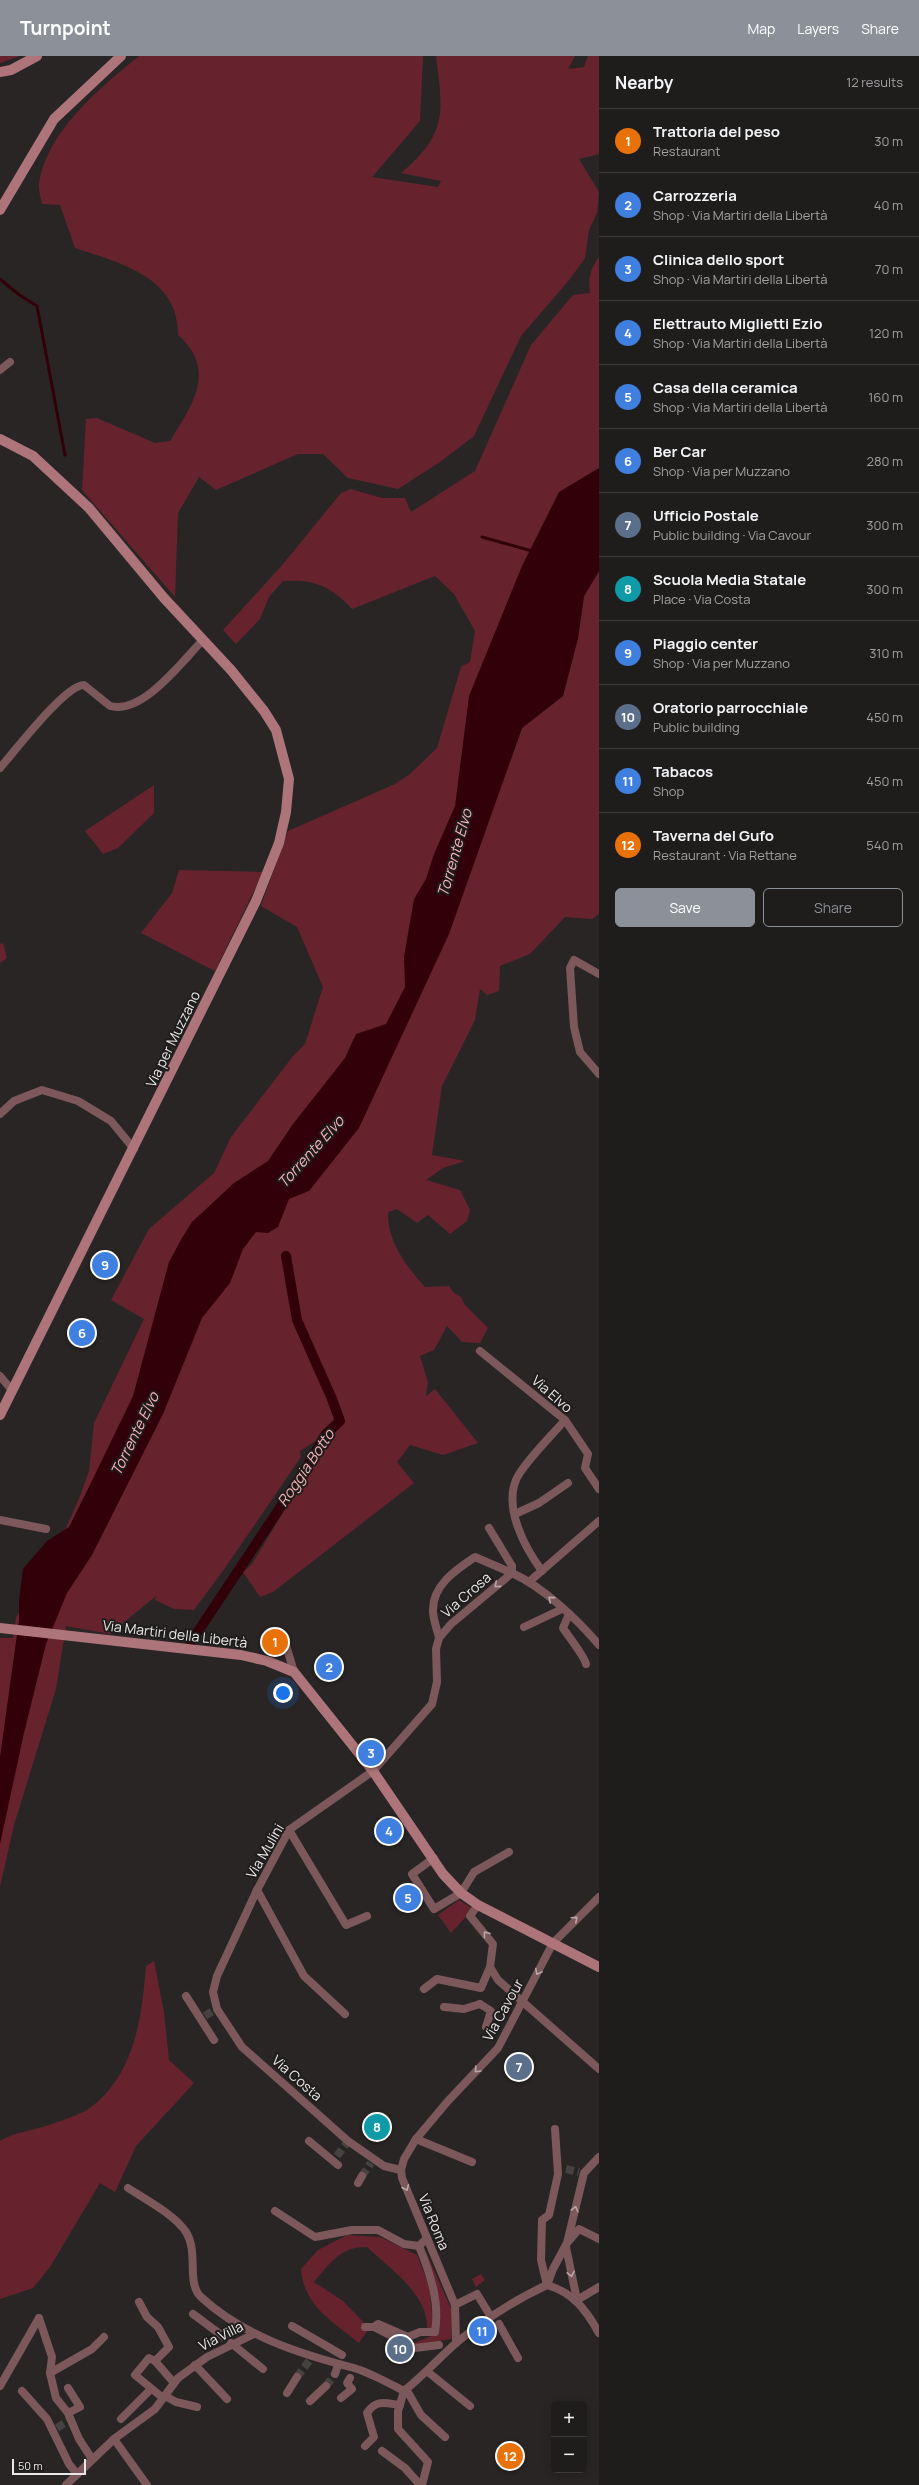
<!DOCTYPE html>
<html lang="en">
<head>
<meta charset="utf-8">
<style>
	body { margin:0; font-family:Manrope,sans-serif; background:#272525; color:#f1f3f6 }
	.controls { position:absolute; right:12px; bottom:12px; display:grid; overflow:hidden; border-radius:6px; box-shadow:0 2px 10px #0003 }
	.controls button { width:36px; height:36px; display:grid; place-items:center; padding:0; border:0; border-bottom:1px solid #3c3a3b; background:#1f1c1c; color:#f1f3f6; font:20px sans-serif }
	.scale { position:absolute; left:12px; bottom:10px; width:74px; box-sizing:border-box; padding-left:4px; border:2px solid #e9e7e7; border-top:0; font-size:11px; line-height:14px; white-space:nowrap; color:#e9e7e7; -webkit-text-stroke:3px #1f1c1c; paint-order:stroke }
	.you { position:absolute; left:283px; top:1637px; width:14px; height:14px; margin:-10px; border:3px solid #fff; border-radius:50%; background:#1a73e8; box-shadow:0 0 0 6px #1a73e833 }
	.badge { display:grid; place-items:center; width:26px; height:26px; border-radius:50%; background:#8c9099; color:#fff; font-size:13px; font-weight:700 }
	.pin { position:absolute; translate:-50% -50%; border:2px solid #fff; box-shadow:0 1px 4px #0006 }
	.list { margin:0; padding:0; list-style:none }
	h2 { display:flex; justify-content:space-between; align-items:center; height:52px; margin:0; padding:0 16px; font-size:17px }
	h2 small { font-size:13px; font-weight:400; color:#a1a1a3 }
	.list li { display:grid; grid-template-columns:26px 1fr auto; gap:12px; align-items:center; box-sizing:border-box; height:64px; padding:0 16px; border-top:1px solid #3c3a3b }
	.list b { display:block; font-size:15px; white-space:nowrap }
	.list p { margin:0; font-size:13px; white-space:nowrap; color:#a1a1a3 }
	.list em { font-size:13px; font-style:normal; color:#a1a1a3 }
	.actions { display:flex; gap:8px; padding:12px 16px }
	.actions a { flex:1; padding:9px 0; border:1px solid #8c9099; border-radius:6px; text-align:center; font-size:14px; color:#8c9099 }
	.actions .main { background:#8c9099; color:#fff }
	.map { position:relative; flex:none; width:599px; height:2429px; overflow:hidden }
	header { display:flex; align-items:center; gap:24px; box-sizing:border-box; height:56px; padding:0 20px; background:#8c9099; color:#fff }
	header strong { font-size:19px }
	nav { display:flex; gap:22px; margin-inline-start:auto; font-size:14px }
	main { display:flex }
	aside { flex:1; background:#1f1c1c }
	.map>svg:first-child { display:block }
	.green { fill:#66232d }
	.water { fill:#320009 }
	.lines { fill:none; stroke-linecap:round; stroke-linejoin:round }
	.stream { stroke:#320009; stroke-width:3 }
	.canal { stroke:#320009; stroke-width:10 }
	.street-tunnel { stroke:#464242; stroke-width:8; stroke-dasharray:8 4; stroke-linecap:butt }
	.street { stroke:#7c585b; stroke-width:8 }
	.secondary { stroke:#ad7479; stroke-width:10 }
	.oneway { stroke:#b8a7a8 }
	.labels { text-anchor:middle; stroke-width:4; stroke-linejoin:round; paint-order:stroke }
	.street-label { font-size:14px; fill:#e9e7e7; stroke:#1f1c1c }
	.water-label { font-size:15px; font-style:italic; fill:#f9b3b8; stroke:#1f1c1c }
</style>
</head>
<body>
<header>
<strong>Turnpoint</strong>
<nav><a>Map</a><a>Layers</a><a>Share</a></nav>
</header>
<main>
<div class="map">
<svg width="599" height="2429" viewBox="0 0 599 2429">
	<rect width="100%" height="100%" fill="#292525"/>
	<g class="green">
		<path d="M0,0H20L0,7Z"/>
		<path d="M139,0H423L420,65L372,121L438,131L441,125L401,117C448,77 443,56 436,0H575L568,13L584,11L588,0H599V98L579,103L599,136L597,157L589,174L585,202L570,223L521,280L474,380L440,406L398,433L348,422L323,398H298L216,434L199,421L178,457L175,541L82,434L86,363L97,362L155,387L170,385C192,349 218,314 178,279C179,221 120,207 75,192L60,149L42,148C41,142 38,133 39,127C47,75 101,31 139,0Z"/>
		<path d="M599,201V412L559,437L510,706L522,672L563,640L578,582L584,540L599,515V858L592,863L565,861L530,898L500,910L499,935L487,939L480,933L475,964L442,1030L432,1099L465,1105L443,1112L426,1124L460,1134L470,1154L467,1165L450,1178L428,1159L417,1167L397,1153L388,1156C387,1185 406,1210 425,1231L449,1230L454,1237L461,1241L465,1249L488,1272L480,1287L462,1286L447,1270L434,1294L420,1300L428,1326L426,1340L435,1333L478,1387L443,1399L410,1389L397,1406L414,1427L273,1536L260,1541L243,1516L252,1508L329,1380L342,1365L334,1342L317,1305L314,1307L337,1363L325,1379L300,1395L301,1401L225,1512L194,1554L174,1553L155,1544L156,1540L110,1578L66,1570L56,1633L14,1769L0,1831V1582H13L16,1562L67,1470L80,1440L89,1415L94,1367L144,1263L111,1244L149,1173L214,1117L231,1081L293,1000L305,988L323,931L297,871L261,850L288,775L395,728L410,718L437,692L461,611L470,606L475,575L454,538L435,520L352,553C331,530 314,523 283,525L269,541L260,563L236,588L223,574L283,508L341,437L351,433L382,442H405L411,456L475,415L531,289L573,239L590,237C588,223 590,213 599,201Z"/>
		<path d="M154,729V757L118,792L103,798L85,775Z"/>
		<path d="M179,814L263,816L215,915L141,877L172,837Z"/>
		<path d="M3,887L7,902L0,907V888Z"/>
		<path d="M459,1844L473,1853L451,1877L438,1859Z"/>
		<path d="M154,1905L164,1956L169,2004L194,2027L136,2090L115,2136L100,2127L50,2211L33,2232L0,2243V2085C15,2075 38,2074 55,2067C69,2062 85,2057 96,2047C136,2013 142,1958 146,1910Z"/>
		<path d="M347,2179L380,2181L417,2199L429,2230L434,2274L427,2275C430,2239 390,2213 367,2191C341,2190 329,2208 314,2226L343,2245L369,2272L359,2287C332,2265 304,2250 301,2213L318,2194Z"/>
		<path d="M426,2196L452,2255L451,2283L422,2288H412L436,2278L440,2266L438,2250L425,2197Z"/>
		<path d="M481,2218L485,2224L476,2231L472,2223Z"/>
	</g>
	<path class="water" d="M599,412V515L584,540L578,582L563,640L522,672L449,878L359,1072L309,1135L289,1143L278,1171L268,1177L256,1176L243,1193L230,1227L202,1262L163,1358L92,1499L67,1537L46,1588L24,1677L0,1788V1701L19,1564V1545L23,1513L47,1485L69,1471L88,1433L133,1340L169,1206L182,1182L192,1166L234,1127L268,1105L293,1068L345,1002L356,978L386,968L405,931L404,901L414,843L426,823L434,798L455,750L469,640L522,510L559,436Z"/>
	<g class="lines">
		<g class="stream">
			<path d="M0,223L18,238L37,250L65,399"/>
			<path d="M482,481L532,495"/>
		</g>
		<path class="canal" d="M191,1586L305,1414L325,1379L340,1365L332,1343L297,1264L286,1200"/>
		<g class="street-tunnel">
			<path d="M205,1960L214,1954"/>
			<path d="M337,2100L346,2088"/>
			<path d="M566,2113L579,2116"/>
			<path d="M362,2120L371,2107"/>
			<path d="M297,2321L309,2305"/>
			<path d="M326,2330L335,2318"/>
			<path d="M57,2372L68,2365"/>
		</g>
		<g class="street">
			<path d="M0,314L10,306"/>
			<path d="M0,712C15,695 65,629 84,629L110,650C143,659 183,604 203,584"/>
			<path d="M599,918L574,904L570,912L574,971L580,996L599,1018"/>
			<path d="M0,1058L14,1045L42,1034L78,1045L111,1065L134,1093"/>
			<path d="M480,1295L565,1364L588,1398L585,1412L599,1433"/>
			<path d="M0,1320L12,1334"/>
			<path d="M515,1458L539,1447L568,1427"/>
			<path d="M0,1464L46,1473"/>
			<path d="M489,1472L512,1510V1517"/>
			<path d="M542,1515C525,1492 504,1453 516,1424C521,1410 554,1377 565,1364"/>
			<path d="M530,1525L599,1465"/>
			<path d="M569,1558L563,1572C569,1581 585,1601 586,1608"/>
			<path d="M524,1571L562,1553"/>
			<path d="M439,1582C437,1573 433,1563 433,1555C432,1529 457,1513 475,1501L512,1517"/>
			<path d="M285,1586L294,1616"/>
			<path d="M289,1774L346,1869L367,1860"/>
			<path d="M434,1802L412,1818L434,1853L461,1837L474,1816L509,1796"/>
			<path d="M257,1834L304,1920L345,1958"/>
			<path d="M478,1849L470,1860L493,1888L490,1911L498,1924L599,2013"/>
			<path d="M424,1933L437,1923L481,1932L490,1911"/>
			<path d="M186,1940L214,1984"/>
			<path d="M480,1948L491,1955L486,1971"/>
			<path d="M444,1951L464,1953L480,1948"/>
			<path d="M416,2083L472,2106"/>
			<path d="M309,2085L338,2109"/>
			<path d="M401,2114L384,2110L348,2085L242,1991L217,1953L213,1936L217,1920L257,1834L289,1774L373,1715L432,1648L437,1626L436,1593L439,1582L451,1568L512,1517C543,1531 577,1563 599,1589"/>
			<path d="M358,2127L362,2120"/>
			<path d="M128,2132C145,2143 175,2159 186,2176C199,2197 186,2227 201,2241C243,2280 300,2298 354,2312C371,2317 388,2327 404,2335C423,2320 438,2303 456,2287C484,2264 514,2244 547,2229L553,2213L567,2187L584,2117L599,2101"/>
			<path d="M275,2155L315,2181L352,2174H378L404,2188L419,2190"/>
			<path d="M568,2186L579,2173L599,2183"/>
			<path d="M566,2191L577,2244"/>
			<path d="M547,2229L541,2204L542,2164L549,2159L558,2118L555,2073"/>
			<path d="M547,2229C574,2237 586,2254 599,2277"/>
			<path d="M577,2244L599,2231"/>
			<path d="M139,2246L147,2261L158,2271L169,2291L155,2305L174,2327"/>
			<path d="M455,2249L477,2238L491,2261"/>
			<path d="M193,2258L224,2281"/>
			<path d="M39,2262L52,2301L50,2317L56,2342L68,2357L79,2383L92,2403"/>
			<path d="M499,2268L518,2302"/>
			<path d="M292,2270L342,2299"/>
			<path d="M365,2271H374L378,2268L408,2281L420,2276H435C440,2246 430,2217 419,2190L427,2182"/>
			<path d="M374,2271L415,2292L439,2289"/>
			<path d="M231,2287L263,2313"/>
			<path d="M456,2287L455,2249L402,2122L401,2114L404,2103L416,2083L448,2045L498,1992L553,1887L599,1841"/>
			<path d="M155,2305L149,2302L135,2319L163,2342"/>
			<path d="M195,2309L227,2343"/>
			<path d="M428,2316L470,2350"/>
			<path d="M50,2317L92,2293L104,2281"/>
			<path d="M335,2318L338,2309"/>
			<path d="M0,2330L39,2262"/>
			<path d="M406,2333L421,2359L445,2381"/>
			<path d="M22,2335L47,2363L69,2408L77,2418"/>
			<path d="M404,2335L398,2355V2373L428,2406L422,2429"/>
			<path d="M287,2337L297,2321"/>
			<path d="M165,2340L176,2346L197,2351"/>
			<path d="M341,2342L352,2333L347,2327L350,2322"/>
			<path d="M310,2345L326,2330"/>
			<path d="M68,2357L80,2351L68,2332"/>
			<path d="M121,2363L151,2333"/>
			<path d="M114,2383L147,2429"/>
			<path d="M365,2390L374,2381L367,2357C376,2343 385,2347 400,2349"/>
			<path d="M382,2395L405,2412L420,2429"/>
			<path d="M66,2429L114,2383L155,2353L178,2322L207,2301L254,2278"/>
		</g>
		<g class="secondary">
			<path d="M0,16L11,14L37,0"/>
			<path d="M0,154L54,63L121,0"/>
			<path d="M0,383L33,400L89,452L164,542L231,614L264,655L276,674L289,723L286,756L279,787L256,845L0,1359"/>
			<path d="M0,1572L241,1599L267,1605L294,1616L373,1715L443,1818L461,1837L478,1849L599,1911"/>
		</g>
	</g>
	<defs><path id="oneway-chevron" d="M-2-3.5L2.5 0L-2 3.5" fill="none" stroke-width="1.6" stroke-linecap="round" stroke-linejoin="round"/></defs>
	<g class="oneway">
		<use href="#oneway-chevron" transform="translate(497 1529) rotate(140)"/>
		<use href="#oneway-chevron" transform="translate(551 1543) rotate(-140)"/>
		<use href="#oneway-chevron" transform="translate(575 1863) rotate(-42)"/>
		<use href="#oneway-chevron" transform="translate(486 1878) rotate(-127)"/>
		<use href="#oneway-chevron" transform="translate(538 1916) rotate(118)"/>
		<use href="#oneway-chevron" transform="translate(477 2014) rotate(134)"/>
		<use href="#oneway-chevron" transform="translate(406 2132) rotate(67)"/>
		<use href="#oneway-chevron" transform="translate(575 2153) rotate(-76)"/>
		<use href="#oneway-chevron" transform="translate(571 2218) rotate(78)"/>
	</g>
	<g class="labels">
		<g class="street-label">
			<text transform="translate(173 983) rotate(-64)" y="5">Via per Muzzano</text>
			<text transform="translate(552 1338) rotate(41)" y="5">Via Elvo</text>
			<text transform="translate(466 1539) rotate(-41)" y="5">Via Crosa</text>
			<text transform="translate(175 1578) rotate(7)" y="5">Via Martiri della Libertà</text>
			<text transform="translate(265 1795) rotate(-60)" y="5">Via Mulini</text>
			<text transform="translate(503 1954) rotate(-61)" y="5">Via Cavour</text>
			<text transform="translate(297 2022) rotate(41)" y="5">Via Costa</text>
			<text transform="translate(434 2166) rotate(68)" y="5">Via Roma</text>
			<text transform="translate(221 2280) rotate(-27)" y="5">Via Villa</text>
		</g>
		<g class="water-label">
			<text transform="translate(455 797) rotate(-74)" y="5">Torrente Elvo</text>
			<text transform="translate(311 1096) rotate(-48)" y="5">Torrente Elvo</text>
			<text transform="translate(135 1378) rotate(-64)" y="5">Torrente Elvo</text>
			<text transform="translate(306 1412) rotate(-56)" y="5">Roggia Botto</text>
		</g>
	</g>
</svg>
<div class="controls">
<button>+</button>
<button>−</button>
</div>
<div class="scale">50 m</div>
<div class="you"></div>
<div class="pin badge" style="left:275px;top:1586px;background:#e8710a">1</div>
<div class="pin badge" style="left:329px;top:1611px;background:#3f7fe0">2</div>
<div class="pin badge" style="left:371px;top:1697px;background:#3f7fe0">3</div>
<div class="pin badge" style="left:389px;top:1775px;background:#3f7fe0">4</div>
<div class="pin badge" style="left:408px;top:1842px;background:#3f7fe0">5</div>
<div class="pin badge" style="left:82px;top:1277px;background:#3f7fe0">6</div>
<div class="pin badge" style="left:519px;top:2011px;background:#5c6f8a">7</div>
<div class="pin badge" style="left:377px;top:2071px;background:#0f9aa8">8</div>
<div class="pin badge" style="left:105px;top:1209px;background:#3f7fe0">9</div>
<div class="pin badge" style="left:400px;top:2293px;background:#5c6f8a">10</div>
<div class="pin badge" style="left:482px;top:2275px;background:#3f7fe0">11</div>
<div class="pin badge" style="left:510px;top:2400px;background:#e8710a">12</div>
</div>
<aside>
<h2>Nearby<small>12 results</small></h2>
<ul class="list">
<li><span class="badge" style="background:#e8710a">1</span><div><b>Trattoria del peso</b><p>Restaurant</p></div><em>30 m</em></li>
<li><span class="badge" style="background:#3f7fe0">2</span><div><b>Carrozzeria</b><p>Shop · Via Martiri della Libertà</p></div><em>40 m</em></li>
<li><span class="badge" style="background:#3f7fe0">3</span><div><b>Clinica dello sport</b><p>Shop · Via Martiri della Libertà</p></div><em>70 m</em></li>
<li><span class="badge" style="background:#3f7fe0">4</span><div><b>Elettrauto Miglietti Ezio</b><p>Shop · Via Martiri della Libertà</p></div><em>120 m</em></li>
<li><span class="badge" style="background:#3f7fe0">5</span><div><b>Casa della ceramica</b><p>Shop · Via Martiri della Libertà</p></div><em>160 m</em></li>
<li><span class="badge" style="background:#3f7fe0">6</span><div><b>Ber Car</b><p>Shop · Via per Muzzano</p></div><em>280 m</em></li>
<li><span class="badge" style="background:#5c6f8a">7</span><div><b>Ufficio Postale</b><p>Public building · Via Cavour</p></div><em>300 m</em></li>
<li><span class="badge" style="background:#0f9aa8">8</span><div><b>Scuola Media Statale</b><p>Place · Via Costa</p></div><em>300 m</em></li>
<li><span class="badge" style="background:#3f7fe0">9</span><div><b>Piaggio center</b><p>Shop · Via per Muzzano</p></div><em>310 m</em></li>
<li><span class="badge" style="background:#5c6f8a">10</span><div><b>Oratorio parrocchiale</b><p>Public building</p></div><em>450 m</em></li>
<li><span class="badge" style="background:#3f7fe0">11</span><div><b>Tabacos</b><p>Shop</p></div><em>450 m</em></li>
<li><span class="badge" style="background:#e8710a">12</span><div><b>Taverna del Gufo</b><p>Restaurant · Via Rettane</p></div><em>540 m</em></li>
</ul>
<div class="actions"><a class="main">Save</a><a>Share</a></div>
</aside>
</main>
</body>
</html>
